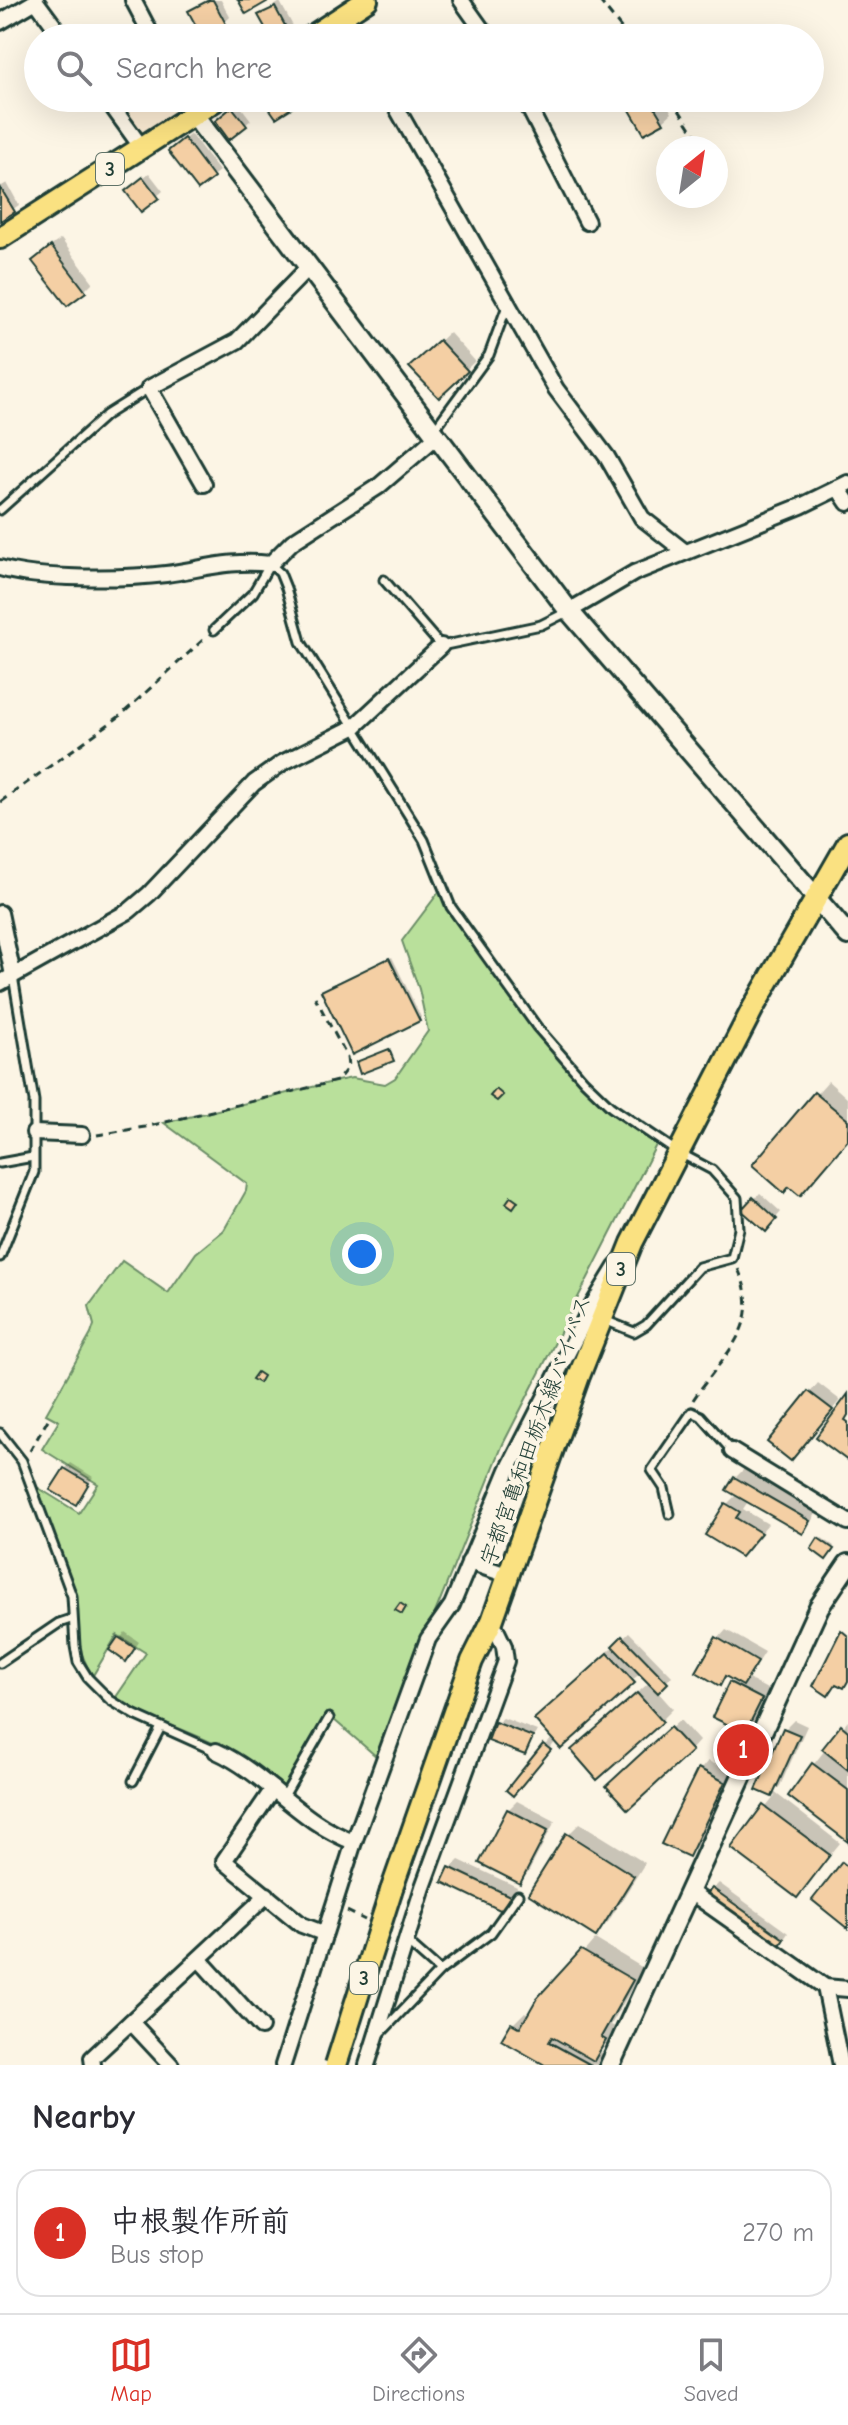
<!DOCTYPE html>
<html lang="en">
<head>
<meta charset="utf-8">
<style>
	body { margin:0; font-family:"Comic Neue","Klee One",sans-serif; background:#f7f7f7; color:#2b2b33 }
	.compass { position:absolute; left:656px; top:136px; width:72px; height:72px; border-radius:50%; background:#fff; box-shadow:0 8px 32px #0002; rotate:30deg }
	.you { position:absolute; left:362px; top:1254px; width:28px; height:28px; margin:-20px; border:6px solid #fff; border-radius:50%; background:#1a73e8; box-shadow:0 0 0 12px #1a73e833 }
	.badge { display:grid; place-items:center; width:52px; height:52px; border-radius:50%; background:#d93025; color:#fff; font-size:26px; font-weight:700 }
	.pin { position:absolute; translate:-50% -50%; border:4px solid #fff; box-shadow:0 2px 8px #0006 }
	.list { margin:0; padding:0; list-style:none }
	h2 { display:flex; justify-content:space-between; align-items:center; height:104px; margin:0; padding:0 32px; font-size:34px }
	h2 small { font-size:26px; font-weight:400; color:#7c7c81 }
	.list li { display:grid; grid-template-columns:52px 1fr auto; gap:24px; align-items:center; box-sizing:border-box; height:128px; margin:0 16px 16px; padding:0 16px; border:2px solid #e1e1e2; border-radius:24px }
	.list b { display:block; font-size:30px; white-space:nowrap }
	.list p { margin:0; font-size:26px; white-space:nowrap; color:#7c7c81 }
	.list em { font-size:26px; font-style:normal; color:#7c7c81 }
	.icon { flex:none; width:44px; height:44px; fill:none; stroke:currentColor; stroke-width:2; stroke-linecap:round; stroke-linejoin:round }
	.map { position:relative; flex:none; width:848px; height:2065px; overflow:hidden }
	.search { position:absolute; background:#fff; box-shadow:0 8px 32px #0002; left:24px; right:24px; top:24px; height:88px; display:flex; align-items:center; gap:20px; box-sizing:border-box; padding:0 28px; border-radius:44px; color:#7c7c81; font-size:30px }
	.sheet { height:248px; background:#fff }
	nav { display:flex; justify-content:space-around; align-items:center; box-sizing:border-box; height:112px; border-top:2px solid #e1e1e2; background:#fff; font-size:22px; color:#7c7c81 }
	nav a { display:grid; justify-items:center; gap:4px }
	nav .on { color:#d93025 }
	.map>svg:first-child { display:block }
	.built { fill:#faead2 }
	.green { fill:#b9e09b; stroke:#6c8e68; stroke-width:2 }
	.shadow { fill:#0003 }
	.building { fill:#f4cfa4; stroke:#1f3d34; stroke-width:2 }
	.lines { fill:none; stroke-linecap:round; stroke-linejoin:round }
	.lane-casing { stroke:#1f3d34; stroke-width:13 }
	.street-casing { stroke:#1f3d34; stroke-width:20 }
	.secondary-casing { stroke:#1f3d34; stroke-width:24 }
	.primary-casing { stroke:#1f3d34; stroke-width:26 }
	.path { stroke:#1f3d34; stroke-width:3; stroke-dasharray:8 6; stroke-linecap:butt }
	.lane { stroke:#fcf5e5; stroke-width:7 }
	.street { stroke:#fcf5e5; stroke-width:14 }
	.secondary { stroke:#fcf5e5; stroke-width:18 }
	.primary { stroke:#fae181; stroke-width:20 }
	.primary-bridge-casing { stroke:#1f3d34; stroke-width:26; stroke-linecap:butt }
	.primary-bridge { stroke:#fae181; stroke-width:20 }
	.labels { text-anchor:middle; stroke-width:7; stroke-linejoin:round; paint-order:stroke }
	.shield { fill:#fcf5e5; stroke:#617469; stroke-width:2 }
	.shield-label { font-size:20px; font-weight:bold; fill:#1f3d34 }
	.street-label { font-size:22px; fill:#1f3d34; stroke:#fcf5e5 }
</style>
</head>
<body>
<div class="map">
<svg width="848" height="2065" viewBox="0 0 848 2065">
	<rect width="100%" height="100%" fill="#fcf5e5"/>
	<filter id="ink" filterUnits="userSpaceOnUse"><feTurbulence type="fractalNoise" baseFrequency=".0125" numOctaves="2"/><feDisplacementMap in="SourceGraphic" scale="16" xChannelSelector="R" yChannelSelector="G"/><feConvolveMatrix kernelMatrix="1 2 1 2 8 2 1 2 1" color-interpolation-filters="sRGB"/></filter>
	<g filter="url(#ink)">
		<path class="built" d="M115,98H178L185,111L143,138Z"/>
		<path class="green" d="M439,892C481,957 524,1024 578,1079C601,1101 631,1119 656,1139V1145L503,1444L377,1757L326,1713L283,1789C264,1775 248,1762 227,1750C191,1731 151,1719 114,1700L146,1653L117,1635L92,1677L79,1648L76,1595L37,1487L79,1513L98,1484L42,1449L59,1421L46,1414L91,1334L94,1325L89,1306L122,1261L168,1293L196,1253L224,1230L246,1191L247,1184L164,1123L337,1081L352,1078L385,1084L395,1078L428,1031L419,989L402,941Z"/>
		<g class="shadow">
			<path d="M207,0H221L230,17L225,22L191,12Z"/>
			<path d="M280,2L293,26L273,38L260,16Z"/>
			<path d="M265,98H295L297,100L291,105Z"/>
			<path d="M625,98H663L672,113L663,121Z"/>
			<path d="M238,103L251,120L245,125L223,115Z"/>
			<path d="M191,134L219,171L198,187L176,145Z"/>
			<path d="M149,173L163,191L157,196L133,186Z"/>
			<path d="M7,183L19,205L0,218V187Z"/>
			<path d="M61,239L93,282L85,290L43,252Z"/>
			<path d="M449,332L475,361L439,396L412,367Z"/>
			<path d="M392,957L421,1017L419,1020L325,989Z"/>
			<path d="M828,1081L848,1099V1139L754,1165Z"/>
			<path d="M760,1193L781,1212L766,1229L744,1210Z"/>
			<path d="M818,1383L840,1400L800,1450L770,1441Z"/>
			<path d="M71,1463L93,1477L75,1503L65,1469Z"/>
			<path d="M744,1469L817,1512L811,1522L802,1531L749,1500L743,1509L768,1524L749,1546L726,1505L737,1494L735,1478Z"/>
			<path d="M822,1538L834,1546L828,1555L820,1540Z"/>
			<path d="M726,1630L765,1652L748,1679L769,1690L753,1722L744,1731L731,1684L735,1679L728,1675L719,1683L718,1639Z"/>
			<path d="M125,1632L139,1642L131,1654L112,1650Z"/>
			<path d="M629,1632L672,1676L657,1691L673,1709L661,1721L585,1738L650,1682L641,1673L556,1741L519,1788L509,1789L553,1737L548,1708Z"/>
			<path d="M503,1718L537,1731L525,1753L497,1723Z"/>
			<path d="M680,1720L699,1741L691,1750L617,1778Z"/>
			<path d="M794,1720L807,1726L780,1786L774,1792L840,1843L797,1896L733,1848L775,1796L758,1789L785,1729Z"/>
			<path d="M848,1721V1839L814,1764Z"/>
			<path d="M708,1761L732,1772L697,1846L688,1855L700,1770Z"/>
			<path d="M517,1801L555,1821L528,1873L520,1881L508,1810Z"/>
			<path d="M580,1823L645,1863L608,1922L596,1934L568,1835Z"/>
			<path d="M459,1860L517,1887L511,1900L502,1909L451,1868Z"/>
			<path d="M719,1883L788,1933L784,1939L779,1944L713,1889Z"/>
			<path d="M595,1939L643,1968L611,2025L617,2028L600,2052L603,2054L597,2065H549L504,2040L513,2024L525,2012L530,2015Z"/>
		</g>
		<g class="building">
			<path d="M209,0H213L226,24L202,37L188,11Z"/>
			<path d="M238,0H270L246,14Z"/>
			<path d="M275,7L289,33L280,38H271L258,15Z"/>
			<path d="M121,98H143L128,108Z"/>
			<path d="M262,98H286L293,107L276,118Z"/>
			<path d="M623,98H649L664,123L644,134Z"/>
			<path d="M232,107L247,126L229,140L215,121Z"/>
			<path d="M184,138L214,178L198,190L168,151Z"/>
			<path d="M143,177L159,198L141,212L125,191Z"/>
			<path d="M0,187L15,212L0,221Z"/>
			<path d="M51,246L86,292L67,306L32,261Z"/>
			<path d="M439,340L468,371L439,398L409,367Z"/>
			<path d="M389,958L420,1021L352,1055L321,991Z"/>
			<path d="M389,1049L394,1061L360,1074L356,1062Z"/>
			<path d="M496,1089L503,1095L497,1101L490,1096Z"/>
			<path d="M814,1092L848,1120V1140L800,1196L789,1187L784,1193L752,1165Z"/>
			<path d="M511,1196L518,1201L513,1208L506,1203Z"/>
			<path d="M753,1197L777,1219L766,1232L741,1210Z"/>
			<path d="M257,1372L263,1376L259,1383L252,1379Z"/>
			<path d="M808,1391L833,1410L791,1461L767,1442Z"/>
			<path d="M848,1394V1415L845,1420L848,1422V1461L816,1437Z"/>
			<path d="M64,1468L89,1483L76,1505L50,1490Z"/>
			<path d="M734,1477L810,1521L803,1534L726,1490Z"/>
			<path d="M725,1503L740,1512L736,1518L761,1533L741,1557L705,1535Z"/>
			<path d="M818,1538L834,1549L826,1560L811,1549Z"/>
			<path d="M400,1603L406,1607L402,1614L395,1610Z"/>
			<path d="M841,1630L848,1636V1681L844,1688L836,1684L828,1696L813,1686Z"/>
			<path d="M622,1636L668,1683L658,1693L612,1646Z"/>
			<path d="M118,1637L135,1648L126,1662L109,1650Z"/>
			<path d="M716,1637L758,1662L743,1686L725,1676L720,1686L696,1672Z"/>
			<path d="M608,1653L635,1683L561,1749L534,1719Z"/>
			<path d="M729,1682L762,1699L745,1733L712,1717Z"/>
			<path d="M637,1693L663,1722L597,1780L571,1750Z"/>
			<path d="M495,1722L533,1737L525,1755L488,1741Z"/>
			<path d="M841,1725L848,1731V1770L822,1749Z"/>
			<path d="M670,1727L692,1751L628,1810L606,1786Z"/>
			<path d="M783,1728L800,1735L772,1797L756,1790Z"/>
			<path d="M543,1744L551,1750L513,1796L506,1790Z"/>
			<path d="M812,1763L848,1790V1842L788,1796Z"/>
			<path d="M698,1768L725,1782L689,1857L661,1844Z"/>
			<path d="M763,1805L830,1855L797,1898L731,1848Z"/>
			<path d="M507,1809L548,1830L520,1884L479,1863Z"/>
			<path d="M566,1833L634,1876L596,1937L528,1894Z"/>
			<path d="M842,1862L848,1867V1929L812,1900Z"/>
			<path d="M449,1867L510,1896L502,1911L442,1882Z"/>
			<path d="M712,1888L784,1939L779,1947L706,1895Z"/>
			<path d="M581,1950L633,1980L601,2037L606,2040L594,2061L552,2037L549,2042L591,2065H545L501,2040L511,2023L520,2028L537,1998Z"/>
		</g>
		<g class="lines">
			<defs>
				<g id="lane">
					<path d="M434,430L489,355L507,306"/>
					<path d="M0,510L106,415L149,388"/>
					<path d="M384,580L441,646L541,625L567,612"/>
					<path d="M214,630L253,593L270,564L280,573L286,588L301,642L424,840L451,907L537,1027L584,1081L611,1107L676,1151L712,1170L737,1198L739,1229L732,1258L699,1267L646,1325L634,1332L602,1319"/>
					<path d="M0,1163L33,1157"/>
					<path d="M0,1257L34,1172V1101L13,976"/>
					<path d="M0,1433L22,1461L72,1596L75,1646L78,1662L88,1678L110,1700L135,1715L215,1751"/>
					<path d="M670,1514L664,1488L652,1470L692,1412L701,1416L732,1451"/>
					<path d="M0,1663L59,1623L71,1619"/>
					<path d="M133,1781L161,1727"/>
					<path d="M283,1798L329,1718"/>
					<path d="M407,1942L440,1971"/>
					<path d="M380,2034L440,1971L491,1933L518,1895"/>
				</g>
				<g id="street">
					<path d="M35,0L63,38"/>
					<path d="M133,0L153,38"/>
					<path d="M461,0L488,38"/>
					<path d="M344,15L357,38"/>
					<path d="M0,22L36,1"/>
					<path d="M106,98L142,148"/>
					<path d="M185,98L194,115"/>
					<path d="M391,98L556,389L607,457L642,518L684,551"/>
					<path d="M524,98L587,222"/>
					<path d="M204,484L149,388L237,341L309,267"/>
					<path d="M838,488L848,503"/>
					<path d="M0,568C39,580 125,579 166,574C202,569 233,559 270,564L292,542L379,486L437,436"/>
					<path d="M569,611L634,573L801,506L848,483"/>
					<path d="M0,913L13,975"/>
					<path d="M0,983L129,911L149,894L254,783L282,763L354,727L441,646"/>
					<path d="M34,1133L82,1135"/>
					<path d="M732,1451L848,1522"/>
					<path d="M469,1562L507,1575"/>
					<path d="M216,1751C267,1774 300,1823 354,1842"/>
					<path d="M273,1789L224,1861L302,1925L323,1933"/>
					<path d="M689,1891L825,1987L848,1989"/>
					<path d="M199,1959L261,2027"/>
					<path d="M825,1987L841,2065"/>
					<path d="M131,2022L171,2065"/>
					<path d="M93,2065L92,2058L267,1895"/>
					<path d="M283,2065L354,1842L428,1639L452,1605L508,1470L589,1311L616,1267"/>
					<path d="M367,2065L423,1887L506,1661L504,1646L492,1621"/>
				</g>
				<g id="secondary">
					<path d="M194,115L569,611L848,935"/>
					<path d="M610,2065L819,1607L848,1564"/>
				</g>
				<g id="primary">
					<path d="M309,38L367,0"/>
					<path d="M0,238L219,98"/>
					<path d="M391,1891L472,1661L492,1621L579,1376L632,1243L753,1008L848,843"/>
				</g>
			</defs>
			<use href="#lane" class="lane-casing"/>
			<use href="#street" class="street-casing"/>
			<use href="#secondary" class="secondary-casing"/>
			<use href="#primary" class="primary-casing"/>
			<g class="path">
				<path d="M599,0L629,38"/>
				<path d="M671,98L700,142"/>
				<path d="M0,802L120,716L205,638"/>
				<path d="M97,1135L145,1127L337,1081L348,1067L347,1057L315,997"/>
				<path d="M693,1400C723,1354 766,1325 737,1267"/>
				<path d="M30,1451L50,1416"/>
				<path d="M347,1911L365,1920"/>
			</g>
			<use href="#lane" class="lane"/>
			<use href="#street" class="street"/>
			<use href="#secondary" class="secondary"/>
			<use href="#primary" class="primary"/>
			<defs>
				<path id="primary-bridge" d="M336,2065L391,1891"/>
			</defs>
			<use href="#primary-bridge" class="primary-bridge-casing"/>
			<use href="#primary-bridge" class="primary-bridge"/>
		</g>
	</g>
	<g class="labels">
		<g class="shield">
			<rect x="96" y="153" width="28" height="32" rx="6"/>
			<rect x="607" y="1253" width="28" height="32" rx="6"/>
			<rect x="350" y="1962" width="28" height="32" rx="6"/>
		</g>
		<g class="shield-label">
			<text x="110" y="176">3</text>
			<text x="621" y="1276">3</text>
			<text x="364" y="1985">3</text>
		</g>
		<g class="street-label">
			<text transform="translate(535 1430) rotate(-70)" y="8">宇都宮亀和田栃木線バイパス</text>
		</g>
	</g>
</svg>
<svg class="compass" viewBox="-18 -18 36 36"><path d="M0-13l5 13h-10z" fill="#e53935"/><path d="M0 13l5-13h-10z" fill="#7c7c81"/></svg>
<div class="you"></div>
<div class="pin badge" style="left:743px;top:1750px">1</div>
<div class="search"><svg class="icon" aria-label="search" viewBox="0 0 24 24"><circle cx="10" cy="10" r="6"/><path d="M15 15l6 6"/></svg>Search here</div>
</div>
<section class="sheet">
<h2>Nearby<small></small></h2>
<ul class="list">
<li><span class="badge">1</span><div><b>中根製作所前</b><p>Bus stop</p></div><em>270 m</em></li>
</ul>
</section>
<nav>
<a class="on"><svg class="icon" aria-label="map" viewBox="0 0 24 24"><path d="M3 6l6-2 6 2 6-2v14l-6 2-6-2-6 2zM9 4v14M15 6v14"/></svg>Map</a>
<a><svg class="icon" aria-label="directions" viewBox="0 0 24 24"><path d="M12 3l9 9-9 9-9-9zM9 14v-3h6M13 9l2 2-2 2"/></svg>Directions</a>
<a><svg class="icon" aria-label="saved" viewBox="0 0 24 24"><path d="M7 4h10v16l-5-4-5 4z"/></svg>Saved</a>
</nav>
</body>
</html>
